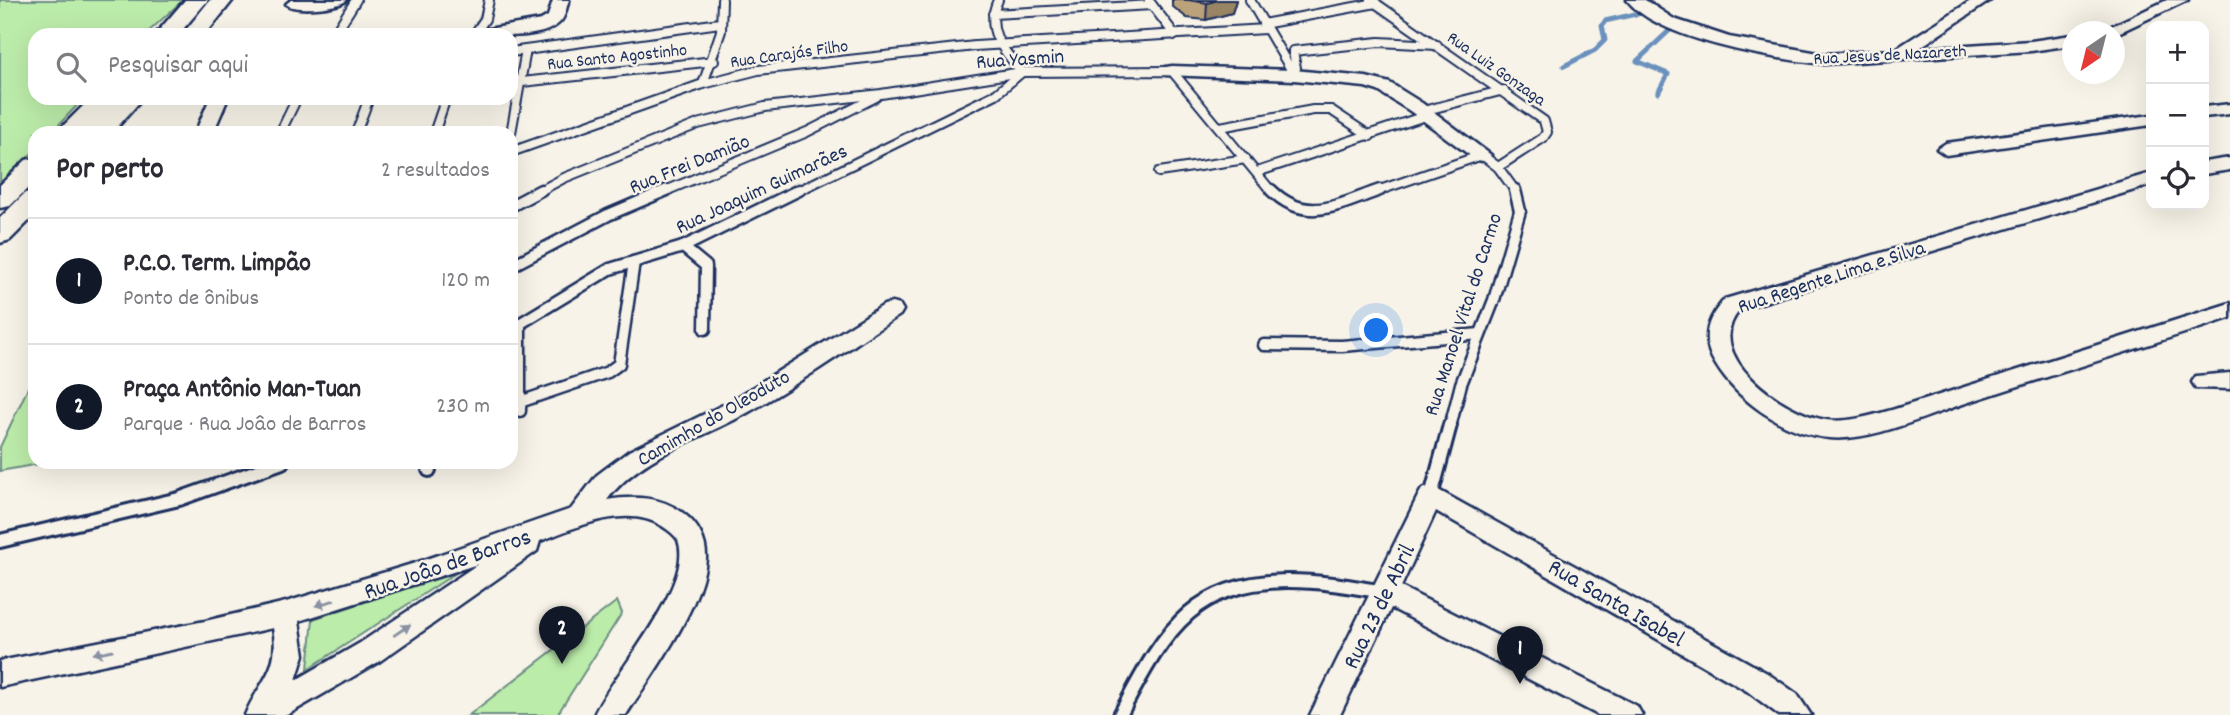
<!DOCTYPE html>
<html lang="pt">
<head>
<meta charset="utf-8">
<style>
	body { margin:0; font-family:Dekko,sans-serif; background:#f7f7f7; color:#2b2b33 }
	.controls { position:absolute; right:21px; top:21px; display:grid; overflow:hidden; border-radius:14px; box-shadow:0 7px 28px #0002 }
	.controls button { width:63px; height:63px; display:grid; place-items:center; padding:0; border:0; border-bottom:2px solid #e1e1e2; background:#fff; color:#2b2b33; font:35px sans-serif }
	.compass { position:absolute; left:2062px; top:21px; width:63px; height:63px; border-radius:50%; background:#fff; box-shadow:0 7px 28px #0002; rotate:215deg }
	.you { position:absolute; left:1377px; top:331px; width:24px; height:24px; margin:-18px; border:5px solid #fff; border-radius:50%; background:#1a73e8; box-shadow:0 0 0 10px #1a73e833 }
	.badge { display:grid; place-items:center; width:46px; height:46px; border-radius:50%; background:#111827; color:#fff; font-size:23px; font-weight:700 }
	.pin { position:absolute; translate:-50% -58px; filter:drop-shadow(0 2px 4px #0008) }
	.pin::after { content:''; position:absolute; top:37px; width:24px; height:21px; background:inherit; clip-path:polygon(0 0,100% 0,50% 100%) }
	.list { margin:0; padding:0; list-style:none }
	h2 { display:flex; justify-content:space-between; align-items:center; height:91px; margin:0; padding:0 28px; font-size:30px }
	h2 small { font-size:23px; font-weight:400; color:#7c7c81 }
	.list li { display:grid; grid-template-columns:46px 1fr auto; gap:21px; align-items:center; box-sizing:border-box; height:126px; padding:0 28px; border-top:2px solid #e1e1e2 }
	.list b { display:block; font-size:26px; white-space:nowrap }
	.list p { margin:0; font-size:23px; white-space:nowrap; color:#7c7c81 }
	.list em { font-size:23px; font-style:normal; color:#7c7c81 }
	.icon { flex:none; width:38px; height:38px; fill:none; stroke:currentColor; stroke-width:2; stroke-linecap:round; stroke-linejoin:round }
	.map { position:relative; flex:none; width:2230px; height:715px; overflow:hidden }
	.search { position:absolute; background:#fff; box-shadow:0 7px 28px #0002; left:28px; top:28px; width:490px; height:77px; display:flex; align-items:center; gap:18px; box-sizing:border-box; padding:0 24px; border-radius:21px; color:#7c7c81; font-size:26px }
	.panel { position:absolute; background:#fff; box-shadow:0 7px 28px #0002; left:28px; top:126px; width:490px; height:343px; border-radius:21px }
	.map>svg:first-child { display:block }
	.green { fill:#bcecaa; stroke:#6c8e84; stroke-width:2 }
	.lines { fill:none; stroke-linecap:round; stroke-linejoin:round }
	.stream { stroke:#6b90bd; stroke-width:5 }
	.lane-far2-casing { stroke:#1b2f5e; stroke-width:12 }
	.lane-far1-casing { stroke:#1b2f5e; stroke-width:15 }
	.lane-casing { stroke:#1b2f5e; stroke-width:18 }
	.street-casing { stroke:#1b2f5e; stroke-width:5 }
	.secondary-casing { stroke:#1b2f5e; stroke-width:5 }
	.lane-far2 { stroke:#f7f3e8; stroke-width:8 }
	.lane-far1 { stroke:#f7f3e8; stroke-width:10 }
	.lane { stroke:#f7f3e8; stroke-width:12 }
	.street { fill:#f7f3e8; fill-rule:evenodd }
	.secondary { fill:#f7f3e8; fill-rule:evenodd }
	.wall { fill:#bca27a; stroke:#1b2f5e; stroke-width:2 }
	.shaded-wall { fill:#998463; stroke:#1b2f5e; stroke-width:2 }
	.building { fill:#dbbc8e; stroke:#1b2f5e; stroke-width:2 }
	.oneway { fill:#8991a3 }
	.labels { text-anchor:middle; stroke-width:5; stroke-linejoin:round; paint-order:stroke }
	.far-street-label { font-size:18px; fill:#1b2f5e; stroke:#f7f3e8 }
	.street-label { font-size:21px; fill:#1b2f5e; stroke:#f7f3e8 }
	.near-street-label { font-size:24px; fill:#1b2f5e; stroke:#f7f3e8 }
</style>
</head>
<body>
<div class="map">
<svg width="2230" height="715" viewBox="0 0 2230 715">
	<rect width="100%" height="100%" fill="#f7f3e8"/>
	<filter id="ink" filterUnits="userSpaceOnUse"><feTurbulence type="fractalNoise" baseFrequency=".0143" numOctaves="2"/><feDisplacementMap in="SourceGraphic" scale="14" xChannelSelector="R" yChannelSelector="G"/><feConvolveMatrix kernelMatrix="1 2 1 2 8 2 1 2 1" color-interpolation-filters="sRGB"/></filter>
	<g filter="url(#ink)">
		<g class="green">
			<path d="M0,0H183L145,35H35V98H84L51,133H35V150L0,187Z"/>
			<path d="M35,373V462H50L0,471V447Z"/>
			<path d="M459,571L308,669L313,619Z"/>
			<path d="M617,601L622,613L557,715H469Z"/>
		</g>
		<g class="lines">
			<g class="stream">
				<path d="M1564,66L1595,50L1605,40L1602,26L1605,21L1640,13"/>
				<path d="M1658,93L1668,74L1637,61L1671,29"/>
			</g>
			<defs>
				<g id="lane-far2">
					<path d="M1250,0L1293,73"/>
					<path d="M1371,0L1544,121L1547,132L1543,138L1498,167"/>
					<path d="M1149,1L1175,35"/>
					<path d="M993,14L1152,5"/>
					<path d="M1263,24L1376,3"/>
					<path d="M334,35L356,0"/>
					<path d="M474,35L485,19L489,0"/>
					<path d="M511,52L720,23"/>
					<path d="M1290,68H1296L1293,51L1379,42L1437,45"/>
					<path d="M522,82L714,61"/>
					<path d="M703,84L721,31L722,0"/>
					<path d="M1423,111L1504,90"/>
					<path d="M1220,127L1313,110H1331L1370,136"/>
					<path d="M280,133L297,98"/>
					<path d="M356,133L369,98"/>
					<path d="M434,133L446,98"/>
					<path d="M511,133L526,50"/>
					<path d="M511,152L703,84L758,70L975,46L1266,29"/>
					<path d="M1159,172L1246,159"/>
					<path d="M1257,172L1428,115"/>
					<path d="M538,192L564,178L698,124L765,107L881,94L1022,72L1172,71L1272,192"/>
					<path d="M663,192L807,132L876,97"/>
					<path d="M796,192L996,94L1022,72C1003,50 984,30 998,0"/>
					<path d="M1374,192L1482,155L1498,167L1516,192"/>
				</g>
				<g id="lane-far1">
					<path d="M1271,190C1307,225 1339,204 1380,190"/>
					<path d="M511,206L541,190"/>
					<path d="M683,247L706,266L705,329"/>
					<path d="M511,266L608,215L667,190"/>
					<path d="M520,324V411"/>
					<path d="M511,329L610,269L683,247L799,190"/>
					<path d="M1264,345L1342,346L1480,334"/>
					<path d="M520,402L608,372L619,364L634,262"/>
					<path d="M1450,427L1461,384L1494,300L1520,211L1515,190"/>
				</g>
				<g id="lane">
					<path d="M429,462V470"/>
					<path d="M1431,496L1450,425"/>
					<path d="M0,541L179,499L282,462"/>
					<path d="M1120,715C1139,680 1158,640 1189,613C1242,567 1320,581 1384,592"/>
				</g>
				<g id="street">
					<path d="M347,0C339,8 294,12 286,4L291,0Z"/>
					<path d="M553,0H569C566,7 566,15 561,21C544,41 496,35 474,35L482,30L541,20L548,16Z"/>
					<path d="M1627,0H1645L1674,19L1729,37L1824,54L1894,50L1972,0H1991L1919,48L2031,41L2072,35V45L2031,51L1824,64C1774,59 1658,40 1627,0Z"/>
					<path d="M2167,0H2188L2114,35V32H2099Z"/>
					<path d="M1172,66L1294,70L1366,77L1390,83L1422,103L1491,155L1482,161L1475,159L1410,111L1378,91L1365,87L1294,80L1166,75L1163,71L1166,67Z"/>
					<path d="M210,98H228L213,133H195Z"/>
					<path d="M2230,104V114L2204,117V107Z"/>
					<path d="M2151,115V125L1946,155L1937,149L1946,143Z"/>
					<path d="M2230,158V170L2204,174V162Z"/>
					<path d="M2151,173V185L1741,309C1698,354 1785,414 1826,420C1849,423 1873,415 1895,409L2230,303V318C2144,347 2058,373 1972,401C1930,414 1873,442 1829,438C1785,434 1738,401 1716,365C1700,340 1706,319 1725,299Z"/>
					<path d="M892,303L900,305L903,310L900,315C849,348 799,384 747,413C701,439 639,456 607,500C634,496 661,496 683,513C698,524 707,541 706,559C702,607 652,675 626,715H594C612,675 695,585 678,540C675,535 667,529 662,526C627,503 574,528 540,541L537,551L380,661L287,715H245C259,681 281,670 273,628L0,687V661L205,621L286,602L412,564L571,509L597,475L629,451L731,401L884,305ZM478,564L360,643L296,680L304,655L299,621Z"/>
					<path d="M2230,373V389L2196,388L2192,382L2196,376Z"/>
					<path d="M1431,486L1767,673L1797,694L1811,715H1779L1747,691L1436,511L1401,587L1637,706L1642,715H1598L1391,608L1340,715H1310L1418,496L1422,489Z"/>
				</g>
				<g id="secondary">
					<path d="M185,0H208L178,35H155Z"/>
					<path d="M210,0H233L205,35H182Z"/>
					<path d="M91,98H143L112,133H85L89,128L84,133H56Z"/>
					<path d="M35,158V181L10,206L0,208V185L26,160Z"/>
					<path d="M35,191V215L10,240L0,243V218L25,193Z"/>
				</g>
			</defs>
			<use href="#lane-far2" class="lane-far2-casing"/>
			<use href="#lane-far1" class="lane-far1-casing"/>
			<use href="#lane" class="lane-casing"/>
			<use href="#street" class="street-casing"/>
			<use href="#secondary" class="secondary-casing"/>
			<use href="#lane-far2" class="lane-far2"/>
			<use href="#lane-far1" class="lane-far1"/>
			<use href="#lane" class="lane"/>
			<use href="#street" class="street"/>
			<use href="#secondary" class="secondary"/>
		</g>
		<path class="wall" d="M1172,0H1236L1232,13L1206,20L1187,18L1172,6Z"/>
		<path class="shaded-wall" d="M1218,0H1236L1232,13L1206,20L1207,3Z"/>
		<path class="building" d="M1188,0H1218L1207,3Z"/>
		<defs><path id="oneway-solid" d="M-6-.8H1V-3.2L6.5 0L1 3.2V.8H-6Z" transform="scale(1.75)"/></defs>
		<g class="oneway">
			<use href="#oneway-solid" transform="translate(325 603) rotate(164)"/>
			<use href="#oneway-solid" transform="translate(402 630) rotate(-34)"/>
			<use href="#oneway-solid" transform="translate(103 652) rotate(168)"/>
		</g>
	</g>
	<g class="labels">
		<g class="far-street-label">
			<text transform="translate(789 53) rotate(-8)" y="6">Rua Carajás Filho</text>
			<text transform="translate(1890 54) rotate(-3)" y="6">Rua Jesus de Nazareth</text>
			<text transform="translate(617 56) rotate(-6)" y="6">Rua Santo Agostinho</text>
			<text transform="translate(1497 68) rotate(35)" y="6">Rua Luiz Gonzaga</text>
		</g>
		<g class="street-label">
			<text transform="translate(1020 58) rotate(-4)" y="7">Rua Yasmin</text>
			<text transform="translate(689 163) rotate(-22)" y="7">Rua Frei Damião</text>
			<text transform="translate(761 188) rotate(-25)" y="7">Rua Joaquim Guimarães</text>
			<text transform="translate(1831 276) rotate(-18)" y="7">Rua Regente Lima e Silva</text>
			<text transform="translate(1462 314) rotate(-72)" y="7">Rua Manoel Vital do Carmo</text>
			<text transform="translate(713 417) rotate(-30)" y="7">Camimho do Oleoduto</text>
		</g>
		<g class="near-street-label">
			<text transform="translate(447 563) rotate(-19)" y="8">Rua Joâo de Barros</text>
			<text transform="translate(1617 602) rotate(30)" y="8">Rua Santa Isabel</text>
			<text transform="translate(1378 606) rotate(-64)" y="8">Rua 23 de Abril</text>
		</g>
	</g>
</svg>
<div class="controls">
<button>+</button>
<button>−</button>
<button><svg class="icon" aria-label="locate" viewBox="0 0 24 24"><circle cx="12" cy="12" r="6"/><path d="M12 2v4M12 18v4M2 12h4M18 12h4"/></svg></button>
</div>
<svg class="compass" viewBox="-18 -18 36 36"><path d="M0-13l5 13h-10z" fill="#e53935"/><path d="M0 13l5-13h-10z" fill="#7c7c81"/></svg>
<div class="you"></div>
<div class="pin badge" style="left:1520px;top:684px">1</div>
<div class="pin badge" style="left:562px;top:664px">2</div>
<div class="search"><svg class="icon" aria-label="search" viewBox="0 0 24 24"><circle cx="10" cy="10" r="6"/><path d="M15 15l6 6"/></svg>Pesquisar aqui</div>
<section class="panel">
<h2>Por perto<small>2 resultados</small></h2>
<ul class="list">
<li><span class="badge">1</span><div><b>P.C.O. Term. Limpão</b><p>Ponto de ônibus</p></div><em>120 m</em></li>
<li><span class="badge">2</span><div><b>Praça Antônio Man-Tuan</b><p>Parque · Rua Joâo de Barros</p></div><em>230 m</em></li>
</ul>
</section>
</div>
</body>
</html>
